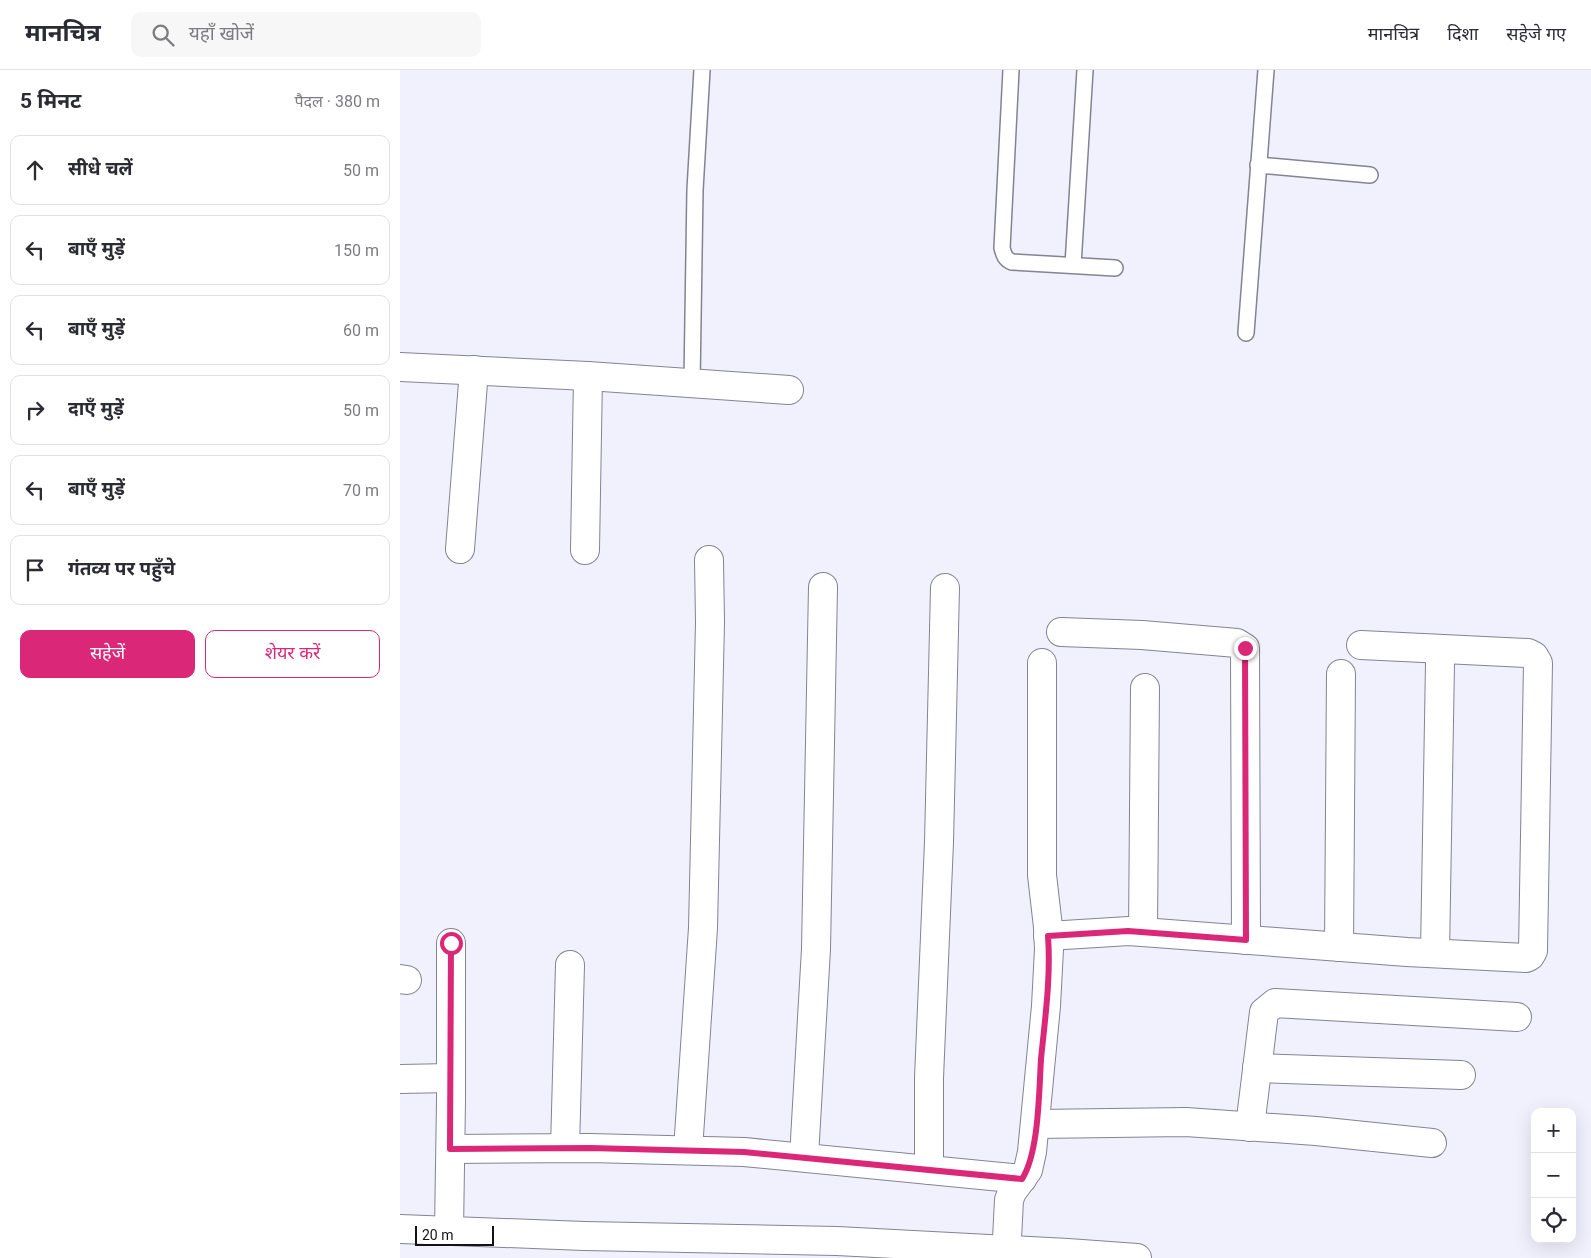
<!DOCTYPE html>
<html lang="hi">
<head>
<meta charset="utf-8">
<style>
	body { margin:0; font-family:Roboto,"Noto Sans Devanagari",sans-serif; background:#f7f7f7; color:#2b2b33 }
	.controls { position:absolute; right:15px; bottom:15px; display:grid; overflow:hidden; border-radius:10px; box-shadow:0 5px 20px #0002 }
	.controls button { width:45px; height:45px; display:grid; place-items:center; padding:0; border:0; border-bottom:1px solid #e1e1e2; background:#fff; color:#2b2b33; font:25px sans-serif }
	.scale { position:absolute; left:15px; bottom:12px; width:79px; box-sizing:border-box; padding-left:5px; border:2px solid #131218; border-top:0; font-size:14px; line-height:18px; white-space:nowrap; color:#131218; -webkit-text-stroke:4px #fff; paint-order:stroke }
	.stop { position:absolute; width:15px; height:15px; margin:-11px; border:4px solid #db2777; border-radius:50%; background:#fff }
	.stop.end { background:#db2777; border-color:#fff; box-shadow:0 1px 5px #0008 }
	.list { margin:0; padding:0; list-style:none }
	h2 { display:flex; justify-content:space-between; align-items:center; height:65px; margin:0; padding:0 20px; font-size:21px }
	h2 small { font-size:16px; font-weight:400; color:#7c7c81 }
	.list li { display:grid; grid-template-columns:32px 1fr auto; gap:15px; align-items:center; box-sizing:border-box; height:70px; margin:0 10px 10px; padding:0 10px; border:1px solid #e1e1e2; border-radius:10px }
	.list b { display:block; font-size:19px; white-space:nowrap }
	.list em { font-size:16px; font-style:normal; color:#7c7c81 }
	.actions { display:flex; gap:10px; padding:15px 20px }
	.actions a { flex:1; padding:11px 0; border:1px solid #db2777; border-radius:10px; text-align:center; font-size:18px; color:#db2777 }
	.actions .main { background:#db2777; color:#fff }
	.icon { flex:none; width:28px; height:28px; fill:none; stroke:currentColor; stroke-width:2; stroke-linecap:round; stroke-linejoin:round }
	.map { position:relative; flex:none; width:1191px; height:1188px; overflow:hidden }
	header { display:flex; align-items:center; gap:30px; box-sizing:border-box; height:70px; padding:0 25px; background:#fff; border-bottom:1px solid #e1e1e2 }
	header strong { font-size:24px }
	nav { display:flex; gap:28px; margin-inline-start:auto; font-size:18px }
	.search { width:350px; height:45px; background:#f7f7f7; display:flex; align-items:center; gap:12px; box-sizing:border-box; padding:0 18px; border-radius:10px; color:#7c7c81; font-size:19px }
	main { display:flex }
	aside { flex:1; background:#fff }
	.map>svg:first-child { display:block }
	.lines { fill:none; stroke-linecap:round; stroke-linejoin:round }
	.service-casing { stroke:#848392; stroke-width:18 }
	.minor-casing { stroke:#848392; stroke-width:30 }
	.service { stroke:#fff; stroke-width:15 }
	.minor { stroke:#fff; stroke-width:28 }
	.route { stroke:#db2777; stroke-width:6 }
</style>
</head>
<body>
<header>
<strong>मानचित्र</strong>
<div class="search"><svg class="icon" aria-label="search" viewBox="0 0 24 24"><circle cx="10" cy="10" r="6"/><path d="M15 15l6 6"/></svg>यहाँ खोजें</div>
<nav><a>मानचित्र</a><a>दिशा</a><a>सहेजे गए</a></nav>
</header>
<main>
<aside>
<h2>5 मिनट<small>पैदल · 380 m</small></h2>
<ul class="list">
<li><svg class="icon" aria-label="ahead" viewBox="0 0 24 24"><path d="M12 20V5M6 11l6-6 6 6"/></svg><div><b>सीधे चलें</b></div><em>50 m</em></li>
<li><svg class="icon" aria-label="left" viewBox="0 0 24 24"><path d="M17 20v-9H6M10 6l-5 5 5 5"/></svg><div><b>बाएँ मुड़ें</b></div><em>150 m</em></li>
<li><svg class="icon" aria-label="left" viewBox="0 0 24 24"><path d="M17 20v-9H6M10 6l-5 5 5 5"/></svg><div><b>बाएँ मुड़ें</b></div><em>60 m</em></li>
<li><svg class="icon" aria-label="right" viewBox="0 0 24 24"><path d="M7 20v-9h11M14 6l5 5-5 5"/></svg><div><b>दाएँ मुड़ें</b></div><em>50 m</em></li>
<li><svg class="icon" aria-label="left" viewBox="0 0 24 24"><path d="M17 20v-9H6M10 6l-5 5 5 5"/></svg><div><b>बाएँ मुड़ें</b></div><em>70 m</em></li>
<li><svg class="icon" aria-label="arrive" viewBox="0 0 24 24"><path d="M6 21V4h12l-3 4 3 4H6"/></svg><div><b>गंतव्य पर पहुँचे</b></div></li>
</ul>
<div class="actions"><a class="main">सहेजें</a><a>शेयर करें</a></div>
</aside>
<div class="map">
<svg width="1191" height="1188" viewBox="0 0 1191 1188">
	<rect width="100%" height="100%" fill="#f1f0fd"/>
	<g class="lines">
		<defs>
			<g id="service">
				<path d="M611,0L602,178C604,185 605,189 612,192L715,198"/>
				<path d="M858,95L970,105"/>
				<path d="M673,195L685,0"/>
				<path d="M846,263L866,0"/>
				<path d="M292,313L295,120L302,0"/>
			</g>
			<g id="minor">
				<path d="M0,297L188,306L389,320"/>
				<path d="M60,479L74,300"/>
				<path d="M185,480L188,306"/>
				<path d="M661,562L742,565L837,573L845,578L846,870"/>
				<path d="M743,862L745,618"/>
				<path d="M648,866L729,861L1007,882L1126,888L1130,886L1133,881L1138,593L1134,586L1128,583L961,575"/>
				<path d="M939,877L941,604"/>
				<path d="M1035,883L1040,593L1041,579"/>
				<path d="M0,909L7,910"/>
				<path d="M857,998L1061,1005"/>
				<path d="M0,1009L51,1008"/>
				<path d="M636,1054L786,1052L916,1061L1032,1073"/>
				<path d="M850,1057L864,942L875,933L1117,947"/>
				<path d="M165,1078L170,895"/>
				<path d="M51,1079L190,1078L344,1082L622,1109"/>
				<path d="M288,1080L303,858L310,552L309,490"/>
				<path d="M404,1087L416,879L423,517"/>
				<path d="M529,1100V1008L539,772L545,518"/>
				<path d="M0,1159L184,1166L437,1171L668,1183L737,1188"/>
				<path d="M49,1161L51,1030V873"/>
				<path d="M606,1188L609,1130L612,1122L628,1100L632,1082L646,936L649,879L648,857L642,805V593"/>
			</g>
		</defs>
		<use href="#service" class="service-casing"/>
		<use href="#minor" class="minor-casing"/>
		<use href="#service" class="service"/>
		<use href="#minor" class="minor"/>
	</g>
	<g class="lines">
		<path class="route" d="M51,873L50,1079L190,1078L344,1082L622,1109C639,1083 639,1021 641,989C645,949 651,907 648,866L728,861L846,870L845,578"/>
	</g>
</svg>
<div class="controls">
<button>+</button>
<button>−</button>
<button><svg class="icon" aria-label="locate" viewBox="0 0 24 24"><circle cx="12" cy="12" r="6"/><path d="M12 2v4M12 18v4M2 12h4M18 12h4"/></svg></button>
</div>
<div class="scale">20 m</div>
<div class="stop" style="left:51px;top:873px"></div>
<div class="stop end" style="left:845px;top:578px"></div>
</div>
</main>
</body>
</html>
